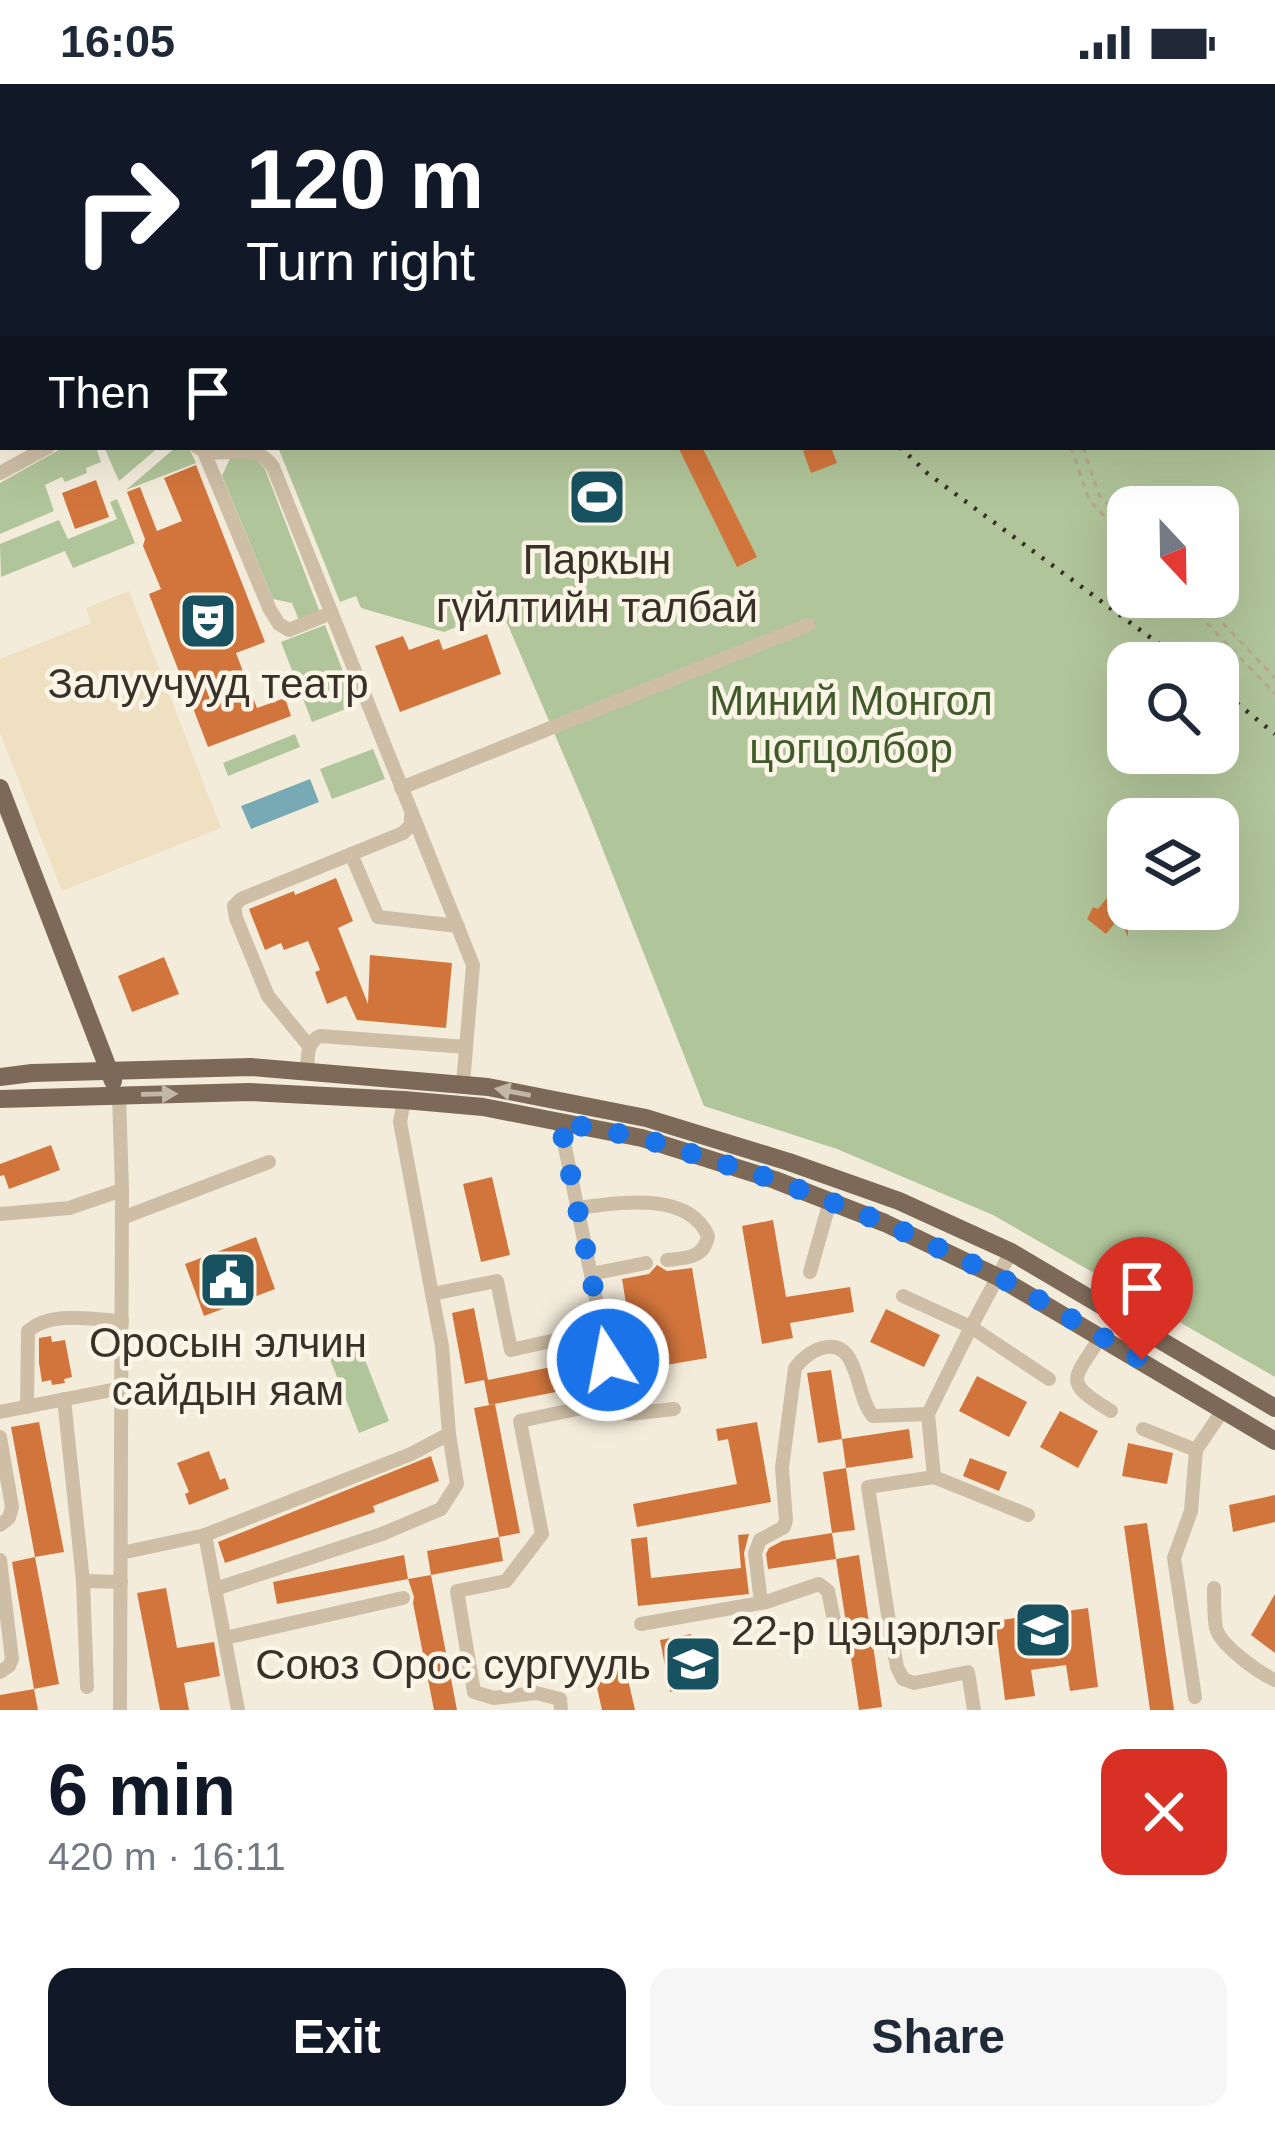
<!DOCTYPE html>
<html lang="en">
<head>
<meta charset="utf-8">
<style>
  body { margin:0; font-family:Helvetica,sans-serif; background:#f6f6f7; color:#1f2937; height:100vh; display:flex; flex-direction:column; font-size:45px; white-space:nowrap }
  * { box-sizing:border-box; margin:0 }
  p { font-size:39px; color:#747a83 }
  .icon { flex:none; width:66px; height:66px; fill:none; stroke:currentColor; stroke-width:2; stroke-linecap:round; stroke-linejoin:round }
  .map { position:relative; height:1626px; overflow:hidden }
  .panel { display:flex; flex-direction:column; background:#fff; flex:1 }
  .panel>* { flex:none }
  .hud { position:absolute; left:0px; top:0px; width:1275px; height:366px; box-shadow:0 12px 48px #0002; background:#111827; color:#fff; overflow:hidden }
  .needle { width:78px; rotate:158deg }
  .controls { position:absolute; left:1107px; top:402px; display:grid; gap:24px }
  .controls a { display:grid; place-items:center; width:132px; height:132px; border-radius:24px; background:#fff; box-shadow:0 12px 48px #0002; font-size:60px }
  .pin { position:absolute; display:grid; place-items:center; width:102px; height:102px; color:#fff; margin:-123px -51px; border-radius:50% 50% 50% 0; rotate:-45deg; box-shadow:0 0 12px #0007 }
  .pin .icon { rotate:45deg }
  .me { position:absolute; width:132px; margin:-66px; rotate:349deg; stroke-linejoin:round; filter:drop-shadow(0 0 9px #0008) }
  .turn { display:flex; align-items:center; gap:42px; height:252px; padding:0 48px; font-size:54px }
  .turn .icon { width:156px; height:156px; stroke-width:2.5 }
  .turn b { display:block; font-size:84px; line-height:102px }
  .then { display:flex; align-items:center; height:114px; padding:0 48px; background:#0003; gap:24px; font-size:45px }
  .round { display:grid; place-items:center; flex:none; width:126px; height:126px; border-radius:24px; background:#f6f6f7 }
  .overview { display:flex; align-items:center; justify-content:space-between; height:204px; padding:0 48px }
  h1 { font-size:72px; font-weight:800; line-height:90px; color:#111827 }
  .button { display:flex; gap:24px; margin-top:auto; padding:24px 48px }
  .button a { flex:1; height:138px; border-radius:24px; background:#111827; color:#fff; font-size:48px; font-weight:800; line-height:138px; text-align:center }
  .button a+a { background:#f6f6f7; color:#1f2937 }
  .status { display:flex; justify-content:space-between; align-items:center; height:84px; padding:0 60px; background:#fff; direction:ltr }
  .status svg { height:33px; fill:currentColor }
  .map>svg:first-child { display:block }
  .green { fill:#b1c59a; fill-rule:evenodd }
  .plaza { fill:#eee0c1 }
  .water { fill:#77aab5 }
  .building { fill:#d2753c }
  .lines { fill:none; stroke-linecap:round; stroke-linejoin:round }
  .path { stroke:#baa890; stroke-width:3; stroke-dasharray:6 6; stroke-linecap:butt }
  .minor { stroke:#cebea6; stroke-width:14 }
  .major { stroke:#7d6957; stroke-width:18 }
  .rail { stroke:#393028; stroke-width:4.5; stroke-dasharray:3 9; stroke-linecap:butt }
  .oneway { fill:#c2b6a7 }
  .route { stroke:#1a73e8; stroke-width:21; stroke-dasharray:0 37.8 }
  .labels { text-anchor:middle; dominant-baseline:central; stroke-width:9; stroke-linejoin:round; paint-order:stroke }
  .poi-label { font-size:42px; fill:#393028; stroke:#fbf5e8 }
  .park-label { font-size:42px; fill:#415a29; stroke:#fbf5e8 }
</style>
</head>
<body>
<div class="status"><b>16:05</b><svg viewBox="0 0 49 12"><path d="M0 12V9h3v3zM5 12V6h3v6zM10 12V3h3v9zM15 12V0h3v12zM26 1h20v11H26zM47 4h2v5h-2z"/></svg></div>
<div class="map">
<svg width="1275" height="1626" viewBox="0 0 1275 1626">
  <rect width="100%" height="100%" fill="#f4ecdb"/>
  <g class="green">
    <path d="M702,0H1275V1293L993,1131L837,1065L704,1022L588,728L501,525L444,548L361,524L356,512L340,518L278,363H1272V3H697ZM1128,423H1218V513H1128ZM1128,579H1218V669H1128ZM1128,735H1218V825H1128Z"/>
    <path d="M64,363H96L101,378L86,384L87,389L65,398L62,393L45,401L54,427L0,450V399Z"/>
    <path d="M104,363H159L119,397Z"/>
    <path d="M176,363L189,364L196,379L126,406Z"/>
    <path d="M231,372L254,373L265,385L321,531L300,539L292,519L273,515L222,392Z"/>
    <path d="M117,415L135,459L73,484L65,467L1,493L0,460L59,436L68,455L117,435L110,418Z"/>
    <path d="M325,541L356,621L312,638L281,558Z"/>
    <path d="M295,650L300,663L228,692L223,679Z"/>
    <path d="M373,665L385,695L332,715L320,685Z"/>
    <path d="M360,1263L389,1337L359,1349L330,1275Z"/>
  </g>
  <path class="plaza" d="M129,507L221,744L62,807L0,649V575L91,539L86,524Z"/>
  <path class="water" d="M310,695L319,718L251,745L241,722Z"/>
  <g class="building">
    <path d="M678,363H702L757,473L737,483Z"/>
    <path d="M815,363H831L837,379L811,389L803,367Z"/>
    <path d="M196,381L265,558L236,569L257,624L285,614L291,632L208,663L149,510L161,505L143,462L145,455L127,408L140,403L157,447L182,437L164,394Z"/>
    <path d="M96,396L109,433L75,445L62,409Z"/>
    <path d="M487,550L501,590L400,628L375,562L403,552L409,566L439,555L443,566Z"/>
    <path d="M336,794L353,837L338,844L368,920L370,871L452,879L446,944L357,936L346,912L327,920L315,888L320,886L308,857L284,866L281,859L265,866L249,825L294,807L295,811Z"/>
    <path d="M1120,797L1128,803V853L1119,834L1106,850L1087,835L1093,823L1098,825Z"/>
    <path d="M164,873L179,910L132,928L118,892Z"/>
    <path d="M51,1061L60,1086L9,1105L4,1091L0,1092V1080Z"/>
    <path d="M492,1093L510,1171L481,1178L463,1100Z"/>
    <path d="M773,1136L786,1213L850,1203L854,1228L790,1239L793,1254L762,1260L742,1142Z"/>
    <path d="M256,1153L275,1205L204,1232L185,1180Z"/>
    <path d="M657,1181L667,1187L692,1184L707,1274L637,1286L622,1195L649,1190Z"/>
    <path d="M474,1224L488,1296L556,1282L561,1307L489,1321L484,1296L465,1300L452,1229Z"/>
    <path d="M886,1225L940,1251L924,1283L870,1258Z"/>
    <path d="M51,1252L52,1258L65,1256L72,1293L64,1295L65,1299L52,1301L51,1296L42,1298L39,1279V1254Z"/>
    <path d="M831,1286L842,1355L818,1359L807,1289Z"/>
    <path d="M977,1292L1027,1318L1009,1353L959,1327Z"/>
    <path d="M495,1320L520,1449L499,1453L474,1324Z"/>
    <path d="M1060,1327L1098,1347L1078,1384L1040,1363Z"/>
    <path d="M39,1338L64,1468L35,1473L11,1343Z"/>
    <path d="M757,1338L771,1418L637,1443L633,1420L737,1400L728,1355L718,1357L716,1345Z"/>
    <path d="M909,1345L913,1374L846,1384L842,1355Z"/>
    <path d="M1128,1359L1173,1369L1167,1400L1122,1392Z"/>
    <path d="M209,1367L220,1396L225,1394L229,1405L189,1421L185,1410L189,1408L177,1379Z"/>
    <path d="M431,1372L439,1397L373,1422L375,1428L225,1479L218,1458Z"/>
    <path d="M970,1374L1007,1388L999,1407L963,1392Z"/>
    <path d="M846,1384L855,1446L832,1449L823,1388Z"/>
    <path d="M1275,1411V1438L1233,1448L1229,1421Z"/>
    <path d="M1147,1439L1174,1626H1150L1124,1442Z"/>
    <path d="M832,1449L836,1475L768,1485L766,1470L769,1464L782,1457Z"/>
    <path d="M749,1450L744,1469L749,1510L638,1522L631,1455L647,1453L651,1494L741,1484L738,1451Z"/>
    <path d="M499,1453L503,1477L431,1491L427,1467Z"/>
    <path d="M404,1471L408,1495L277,1520L273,1498Z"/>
    <path d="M859,1471L869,1539H846L836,1475Z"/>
    <path d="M35,1473L59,1600L34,1605L12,1478Z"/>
    <path d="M431,1491L457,1626H434L413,1519L414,1513L408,1495Z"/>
    <path d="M166,1504L177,1564L214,1558L220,1592L184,1599L189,1626H160L137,1509Z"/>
    <path d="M1275,1510V1569L1251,1551Z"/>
    <path d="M1088,1524L1098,1603L1070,1607L1066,1581L1031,1586L1035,1612L1005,1616L995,1537L1022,1533L1027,1570L1064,1565L1060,1528Z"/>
    <path d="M691,1550L700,1602L670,1608L660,1556Z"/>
    <path d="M849,1561H873L882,1623L859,1626Z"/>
    <path d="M624,1578L635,1626H602L593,1585Z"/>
    <path d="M34,1605L38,1626H0V1611Z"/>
  </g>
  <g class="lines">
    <g class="path">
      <path d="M1071,363L1089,416L1128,457"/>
      <path d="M1083,363L1099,411L1128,440"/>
      <path d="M1182,513L1275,610"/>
      <path d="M1198,513L1275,594"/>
    </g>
    <g class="minor">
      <path d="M236,0L237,3"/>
      <path d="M352,0L354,3"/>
      <path d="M453,0L454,3"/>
      <path d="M266,2L273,0"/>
      <path d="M532,3L537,0"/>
      <path d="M587,3L592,0"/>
      <path d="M660,3L664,0"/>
      <path d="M0,176L3,175"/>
      <path d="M0,233L3,226"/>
      <path d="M0,272H3"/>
      <path d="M197,363C222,378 255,354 273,383L473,881L463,1000"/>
      <path d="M204,368L270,526L279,540L289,546L331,529"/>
      <path d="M0,389L48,363"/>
      <path d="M401,704L808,541"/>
      <path d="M351,770L378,833L458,842"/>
      <path d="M309,962L268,912L236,834L234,822L241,815L403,749L411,741V732"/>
      <path d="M307,987C308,974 306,958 320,952L466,963"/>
      <path d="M119,1011L122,1106L120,1626"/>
      <path d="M404,1016L400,1038L432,1210L497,1197L511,1266L569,1253L582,1324L520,1337L542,1450L506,1497L457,1507L474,1608L494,1614L536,1609L560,1615L561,1626"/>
      <path d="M560,1038L617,1319L622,1327L629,1330L674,1325"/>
      <path d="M577,1124C616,1119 688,1106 708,1152C704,1175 685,1174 667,1176"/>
      <path d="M0,1130L69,1124L122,1106"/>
      <path d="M122,1134L269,1078"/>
      <path d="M1011,1168L971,1243L1049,1295"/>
      <path d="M810,1188L830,1117"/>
      <path d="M591,1190L646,1179"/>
      <path d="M903,1212L971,1243L928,1330"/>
      <path d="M1101,1252C1074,1296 1061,1297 1111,1327"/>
      <path d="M64,1315L83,1497L87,1603"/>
      <path d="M27,1323L28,1247C51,1226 92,1236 122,1237"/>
      <path d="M0,1328L122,1304"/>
      <path d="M1143,1345L1196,1366L1191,1427L1174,1474L1195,1613"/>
      <path d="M0,1353L12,1423L9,1434L0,1441"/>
      <path d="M1196,1366L1223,1326"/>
      <path d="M934,1393L1028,1431"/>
      <path d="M205,1451L411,1370L449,1350L442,1262L432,1210"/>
      <path d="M121,1469L205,1451L238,1626"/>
      <path d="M0,1476L12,1575L9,1582L0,1588"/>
      <path d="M83,1497L121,1498"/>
      <path d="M1214,1504C1214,1517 1214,1532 1216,1544C1220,1561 1259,1589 1275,1596"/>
      <path d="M215,1505L382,1450L441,1425L457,1400L449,1350"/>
      <path d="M761,1519L755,1469L760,1456L784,1443L786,1436L782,1384L795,1284C803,1274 814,1264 828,1263C859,1259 856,1314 873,1332L928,1330L934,1393L868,1403L891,1550L897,1583L903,1595L914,1599L968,1588L974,1626"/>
      <path d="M641,1540L766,1518L819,1500L828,1507L836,1546L842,1550H891"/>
      <path d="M225,1554L403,1514"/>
    </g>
    <g class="major">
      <path d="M0,704L113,997"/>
      <path d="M0,993L32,989L251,983L488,1003L646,1034L789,1078L899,1117L1011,1168L1275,1324"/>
      <path d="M0,1015L249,1008L404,1016L483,1023L642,1054L775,1096L885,1139L998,1193L1275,1357"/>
    </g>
    <g class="rail">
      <path d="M1272,50H1275"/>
      <path d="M900,363L927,389L1185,579"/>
      <path d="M1218,604L1275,650"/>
    </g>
  </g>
  <defs><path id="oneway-solid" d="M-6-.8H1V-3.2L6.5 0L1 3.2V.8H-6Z" transform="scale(3)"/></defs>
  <g class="oneway">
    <use href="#oneway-solid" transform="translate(513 1008) rotate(-169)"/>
    <use href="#oneway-solid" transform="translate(159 1010) rotate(-1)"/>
  </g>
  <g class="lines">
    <path class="route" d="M608,1276L560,1038L642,1054L775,1096L885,1139L998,1192L1142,1276"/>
  </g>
  <defs>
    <g id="stadium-square" transform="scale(3)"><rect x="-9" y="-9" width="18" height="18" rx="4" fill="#18515f" stroke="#fbf5e8"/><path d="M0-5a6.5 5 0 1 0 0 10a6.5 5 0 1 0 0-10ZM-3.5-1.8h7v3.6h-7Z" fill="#fff"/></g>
    <g id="theatre-square" transform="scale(3)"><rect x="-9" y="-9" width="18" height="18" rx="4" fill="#18515f" stroke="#fbf5e8"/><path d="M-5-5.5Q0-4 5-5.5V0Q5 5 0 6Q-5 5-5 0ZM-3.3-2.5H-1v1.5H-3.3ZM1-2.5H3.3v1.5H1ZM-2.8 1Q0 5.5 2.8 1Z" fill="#fff"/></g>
    <g id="civic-square" transform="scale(3)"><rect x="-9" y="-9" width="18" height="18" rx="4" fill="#18515f" stroke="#fbf5e8"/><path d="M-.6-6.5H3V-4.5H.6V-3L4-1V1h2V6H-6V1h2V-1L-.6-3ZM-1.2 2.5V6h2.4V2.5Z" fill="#fff"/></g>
    <g id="school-square" transform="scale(3)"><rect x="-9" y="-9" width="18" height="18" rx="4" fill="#18515f" stroke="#fbf5e8"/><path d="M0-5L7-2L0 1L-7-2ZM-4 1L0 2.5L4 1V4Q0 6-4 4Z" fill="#fff"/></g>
  </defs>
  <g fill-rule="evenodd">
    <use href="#stadium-square" x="597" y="413"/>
    <use href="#theatre-square" x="208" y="537"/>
    <use href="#civic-square" x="228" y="1196"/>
    <use href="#school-square" x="1043" y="1546"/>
    <use href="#school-square" x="693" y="1580"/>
  </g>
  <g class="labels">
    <g class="poi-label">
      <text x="597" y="475">Паркын<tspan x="597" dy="48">гүйлтийн талбай</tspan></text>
      <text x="208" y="599">Залуучууд театр</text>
      <text x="228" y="1258">Оросын элчин<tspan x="228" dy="48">сайдын яам</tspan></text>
      <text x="1001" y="1546" text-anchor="end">22-р цэцэрлэг</text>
      <text x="651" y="1580" text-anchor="end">Союз Орос сургууль</text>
    </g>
    <g class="park-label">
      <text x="851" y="616">Миний Монгол<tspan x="851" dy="48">цогцолбор</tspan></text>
    </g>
  </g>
</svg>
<div class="controls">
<a><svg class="needle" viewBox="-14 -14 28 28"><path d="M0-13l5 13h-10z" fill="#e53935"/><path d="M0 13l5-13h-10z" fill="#747a83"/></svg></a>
<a><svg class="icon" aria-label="search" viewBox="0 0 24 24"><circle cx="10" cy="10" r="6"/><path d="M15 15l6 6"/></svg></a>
<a><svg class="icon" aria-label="layers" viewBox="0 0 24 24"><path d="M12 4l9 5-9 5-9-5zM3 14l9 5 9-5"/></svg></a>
</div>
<div class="pin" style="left:1142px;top:1276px;background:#d93025"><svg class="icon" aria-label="arrive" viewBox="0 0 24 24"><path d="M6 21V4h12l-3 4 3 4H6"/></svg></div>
<svg class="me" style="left:608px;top:1276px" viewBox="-20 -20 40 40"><circle r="17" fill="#1a73e8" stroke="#fff" stroke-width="3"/><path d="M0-11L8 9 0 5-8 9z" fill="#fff"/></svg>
<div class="hud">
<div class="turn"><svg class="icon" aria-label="right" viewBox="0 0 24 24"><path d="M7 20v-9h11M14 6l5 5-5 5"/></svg><div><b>120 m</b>Turn right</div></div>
<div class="then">Then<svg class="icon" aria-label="arrive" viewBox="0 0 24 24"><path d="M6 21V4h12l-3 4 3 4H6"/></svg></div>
</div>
</div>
<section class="panel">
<div class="overview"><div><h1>6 min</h1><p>420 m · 16:11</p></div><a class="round" style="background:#d93025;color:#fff"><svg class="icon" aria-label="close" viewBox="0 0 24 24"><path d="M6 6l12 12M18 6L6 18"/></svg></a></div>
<div class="button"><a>Exit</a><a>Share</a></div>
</section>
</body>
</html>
